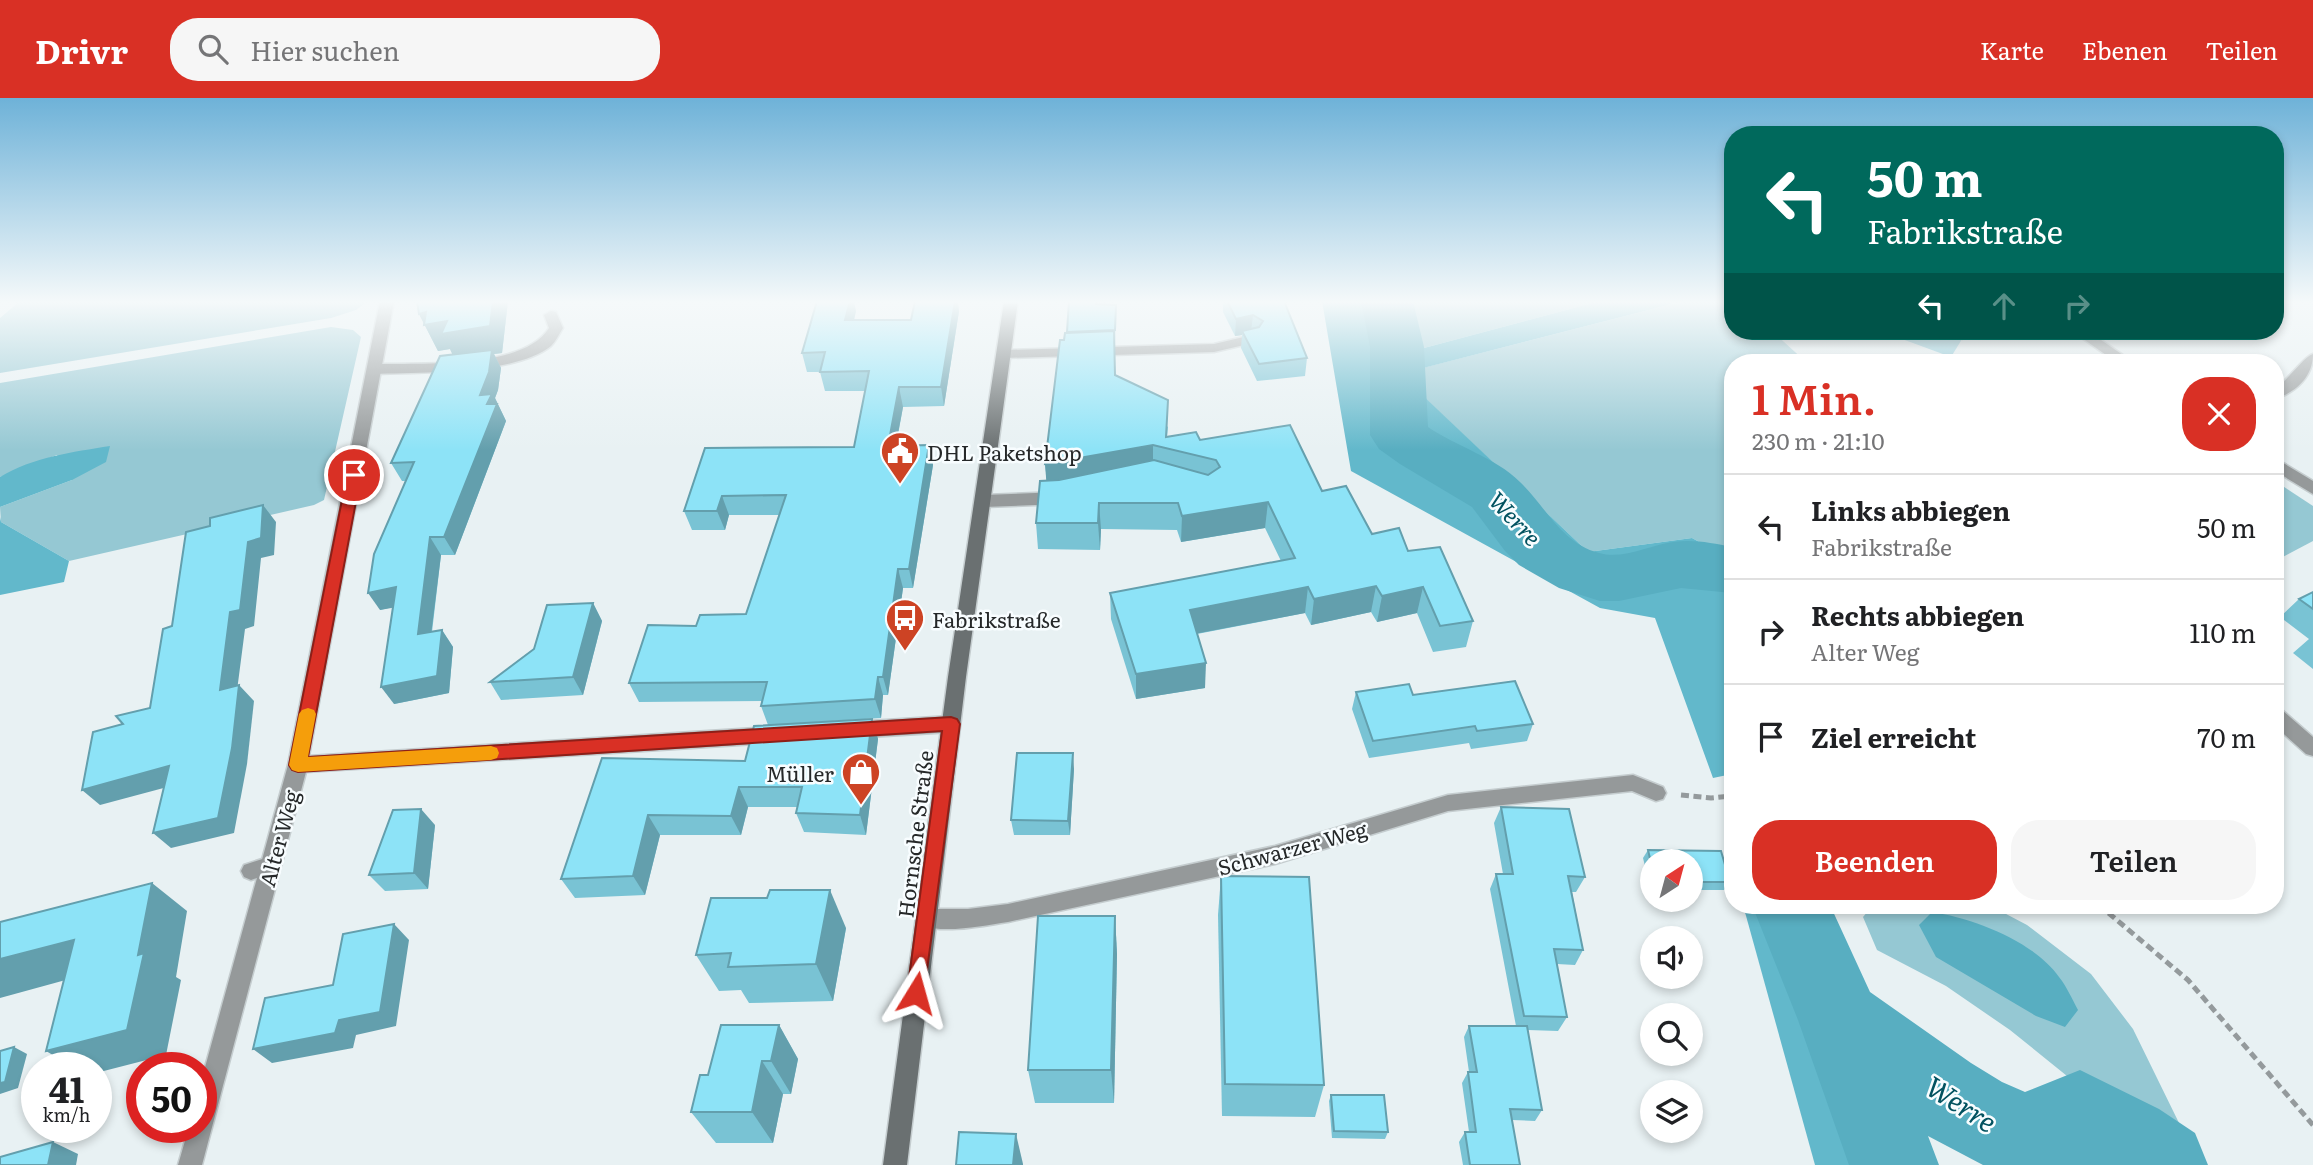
<!DOCTYPE html>
<html lang="de">
<head>
<meta charset="utf-8">
<style>
  body { margin:0; font-family:Literata,serif; background:#f6f6f6; color:#202124; height:100vh; display:flex; flex-direction:column; font-size:26px; white-space:nowrap }
  * { box-sizing:border-box; margin:0 }
  p { font-size:23px; color:#757577 }
  .icon { flex:none; width:38px; height:38px; fill:none; stroke:currentColor; stroke-width:2; stroke-linecap:round; stroke-linejoin:round }
  .map { position:relative; flex:1; overflow:hidden }
  .drawer { position:absolute; left:1724px; top:256px; width:560px; height:560px; display:flex; flex-direction:column; background:#fff; border-radius:28px; box-shadow:0 4px 10px #0003 }
  .drawer>* { flex:none }
  .hud { position:absolute; left:1724px; top:28px; width:560px; height:214px; border-radius:28px; box-shadow:0 4px 10px #0003; background:#00695c; color:#fff; overflow:hidden }
  .needle { width:46px; rotate:36deg }
  .buttons { position:absolute; left:1640px; top:751px; display:grid; gap:14px }
  .buttons a { display:grid; place-items:center; width:63px; height:63px; border-radius:50%; background:#fff; box-shadow:0 4px 10px #0003; font-size:35px }
  .speed { position:absolute; left:21px; top:954px; display:flex; gap:14px; font-size:35px; font-weight:700; text-align:center }
  .speed>* { display:grid; place-content:center; width:91px; height:91px; border-radius:50%; background:#fff; box-shadow:0 4px 10px #0003; line-height:1 }
  .speed small { font-size:18px; font-weight:400 }
  .speed .limit { border:10px solid #d22; background:#fff; color:#111 }
  .pin { position:absolute; display:grid; place-items:center; width:60px; height:60px; color:#fff; margin:-30px; border:4px solid #fff; border-radius:50%; box-shadow:0 2px 7px #0007 }
  .me { position:absolute; width:77px; margin:-38px; rotate:8deg; stroke-linejoin:round; filter:drop-shadow(0 0 5px #0008) }
  .turn { display:flex; align-items:center; gap:24px; height:147px; padding:0 28px; font-size:32px }
  .turn .icon { width:91px; height:91px; stroke-width:2.5 }
  .turn b { display:block; font-size:49px; line-height:60px }
  .lanes { display:flex; align-items:center; height:66px; padding:0 28px; background:#0003; justify-content:center; gap:35px; direction:ltr }
  .lanes .off { opacity:.35 }
  .round { display:grid; place-items:center; flex:none; width:74px; height:74px; border-radius:28px; background:#f6f6f6 }
  .summary { display:flex; align-items:center; justify-content:space-between; height:119px; padding:0 28px }
  h1 { font-size:42px; font-weight:600; line-height:52px; color:#d93025 }
  .action { display:flex; gap:14px; margin-top:auto; padding:14px 28px }
  .action a { flex:1; height:80px; border-radius:28px; background:#d93025; color:#fff; font-size:28px; font-weight:600; line-height:80px; text-align:center }
  .action a+a { background:#f6f6f6; color:#202124 }
  ul { padding:0; list-style:none }
  li { display:flex; align-items:center; gap:21px; height:105px; padding:0 28px; border-top:2px solid #e0e0e0 }
  li div { flex:1 }
  li b { display:block; font-size:26px }
  li em { font-style:normal }
  header { display:flex; align-items:center; gap:42px; box-sizing:border-box; height:98px; padding:0 35px; background:#d93025; color:#fff }
  header strong { font-size:33px }
  nav { display:flex; gap:38px; margin-inline-start:auto; font-size:24px }
  .search { width:490px; height:63px; background:#f6f6f6; display:flex; align-items:center; gap:18px; box-sizing:border-box; padding:0 24px; border-radius:28px; color:#757577; font-size:26px }
  .map>svg:first-child { display:block }
  .green { fill:#95c8d3 }
  .forest { fill:#62b8cb }
  .water { fill:#58aec1 }
  .lines { fill:none; stroke-linecap:round; stroke-linejoin:round }
  .river { fill:#58aec1; fill-rule:evenodd }
  .service-casing { stroke:#c5cdcf; stroke-width:3 }
  .minor-casing { stroke:#c5cdcf; stroke-width:3 }
  .secondary-casing { stroke:#c5cdcf; stroke-width:3 }
  .path { stroke:#949a9c; stroke-width:5; stroke-dasharray:8 4.5; stroke-linecap:butt }
  .service { fill:#95999a; fill-rule:evenodd }
  .minor { fill:#95999a; fill-rule:evenodd }
  .secondary { fill:#6a7071; fill-rule:evenodd }
  .wall { fill:#79c3d4 }
  .shaded-wall { fill:#639fad }
  .building { fill:#8de3f7; stroke:#639fad; stroke-width:2 }
  .route { fill:#d93025; stroke:#8d1f18; stroke-width:2 }
  .slow { fill:#f59e0b }
  .labels { text-anchor:middle; dominant-baseline:central; stroke-width:5; stroke-linejoin:round; paint-order:stroke }
  .poi-label { font-size:21px; fill:#252829; stroke:#f8fdff; text-anchor:start }
  .street-label { font-size:21px; fill:#252829; stroke:#f8fdff }
  .water-label { font-size:23px; font-style:italic; fill:#025260; stroke:#f8fdff }
  .near-water-label { font-size:28px; font-style:italic; fill:#025260; stroke:#f8fdff }
</style>
</head>
<body>
<header>
<strong>Drivr</strong>
<div class="search"><svg class="icon" aria-label="search" viewBox="0 0 24 24"><circle cx="10" cy="10" r="6"/><path d="M15 15l6 6"/></svg>Hier suchen</div>
<nav><a>Karte</a><a>Ebenen</a><a>Teilen</a></nav>
</header>
<div class="map">
<svg width="2313" height="1067" viewBox="0 0 2313 1067">
  <rect width="100%" height="100%" fill="#e8f1f3"/>
  <g class="green">
    <path d="M20,203H368L356,212L331,220L0,275V220Z"/>
    <path d="M1384,203H1600L1394,258Z"/>
    <path d="M1711,203H1732V233H1772L1806,264H1732V462L1692,440L1588,454L1399,276L1672,206Z"/>
    <path d="M331,229L353,232L361,239L324,402L314,407L69,463L1,424L0,409L72,382L57,357L0,379V285Z"/>
    <path d="M2275,383L2313,408V443L2275,463Z"/>
    <path d="M1873,807H1989L2027,827L2091,876L2133,931L2180,1027L2184,1067H2163L2128,1042L2099,1030L2080,1016L2067,978L2010,932L1946,888L1877,852L1863,819Z"/>
  </g>
  <g class="forest">
    <path d="M1322,203H1385L1394,258L1600,203H1669L1672,206L1400,276L1588,454L1692,440L1732,462V676L1713,680L1655,520L1600,510L1351,373Z"/>
    <path d="M110,348L106,364L72,382L0,409V379C33,359 73,354 110,348Z"/>
    <path d="M0,419L1,424L69,463L64,484L0,497Z"/>
    <path d="M1743,807H1827L1933,1067H1815Z"/>
  </g>
  <path class="water" d="M1932,814C1973,820 2035,844 2059,879C2067,889 2072,901 2078,912L2065,929L2036,918L1936,859L1919,827Z"/>
  <g class="lines">
    <g class="river">
      <path d="M1361,203H1413L1424,249L1428,329C1457,349 1495,359 1520,384C1546,409 1561,445 1599,455C1623,462 1650,447 1673,444C1693,441 1713,445 1732,449V495L1681,490L1619,503H1600L1559,490L1519,467L1505,453L1472,409L1400,366L1379,351L1370,337V249Z"/>
      <path d="M1752,807H1830L1870,894L1971,965L2002,984L2025,994L2080,972L2159,1011L2195,1035L2208,1067H1983L1928,1038L1939,1067H1849L1798,922Z"/>
    </g>
    <g class="service-casing">
      <g id="service">
        <path d="M551,213L556,214L563,230C559,236 556,243 551,248C515,277 419,274 374,276L367,271L374,266C419,265 523,272 549,230L544,217Z"/>
        <path d="M1252,237L1259,241L1257,244L1214,254L1004,260L997,256L1004,252L1214,246Z"/>
        <path d="M2313,256C2313,278 2297,294 2275,301V290C2289,282 2303,259 2313,256Z"/>
        <path d="M1061,394L1069,400L1061,406L984,409L976,403L984,397Z"/>
        <path d="M271,758L278,761L281,767L278,773L251,782L244,779L241,773L244,767Z"/>
      </g>
    </g>
    <g class="minor-casing">
      <g id="minor">
        <path d="M380,203H394L309,658L773,629L780,632L782,637L780,642L773,645L306,674L202,1067H178L189,1029H201V984L288,667Z"/>
        <path d="M2072,233H2088L2133,264H2116Z"/>
        <path d="M2275,360L2313,383V396L2275,373Z"/>
        <path d="M2275,610L2282,612L2313,639V658L2306,656L2275,628Z"/>
        <path d="M951,618L958,621L960,626L958,631L951,634L853,640L846,637L844,632L846,627L853,624Z"/>
        <path d="M1633,677L1663,689L1666,695L1663,701L1656,703L1632,693L1448,713L1275,766L1008,824C981,828 945,836 920,827L917,820L920,813L927,811H968L1008,806L1275,748L1448,697Z"/>
      </g>
    </g>
    <g class="secondary-casing">
      <path id="secondary" d="M1004,203H1018L966,579L907,1067H883L948,579Z"/>
    </g>
    <g class="path">
      <path d="M1681,697L1711,700L1732,698"/>
      <path d="M2099,807L2188,882L2313,1027"/>
    </g>
    <use href="#service" class="service"/>
    <use href="#minor" class="minor"/>
    <use href="#secondary" class="secondary"/>
  </g>
  <g class="wall">
    <path d="M417,203H508L502,255L494,256L501,270L498,292L495,300L506,323L455,457H441L432,534L442,532L453,549L449,595L394,606L393,509L380,512L406,383H402L391,365L453,257L450,251L438,253L419,216Z"/>
    <path d="M1069,203H1097V206L1116,207L1115,246V278L1168,329L1167,339L1200,342L1322,393L1372,436L1408,453L1473,523L1466,549L1433,554L1417,515L1377,524L1371,514L1311,527L1305,515L1197,536L1205,590L1136,601L1111,521L1110,495L1281,463L1265,430L1181,444L1177,432L1101,431L1100,452L1038,451L1036,425L1047,383L1045,366L1064,242L1067,235Z"/>
    <path d="M1223,203H1284L1307,260L1305,278L1257,283L1241,250L1242,237L1235,238L1223,214Z"/>
    <path d="M856,213L854,222H911L959,213L944,308L903,309L896,348L929,347L933,367L913,490H903L888,597H883L881,620L768,627L761,608L762,603L639,604L629,585L696,528L746,516L780,417H729L725,432H692L684,413L705,350L854,349L865,293H825L820,274H807L802,255Z"/>
    <path d="M1883,233H1967L1951,259L1883,234Z"/>
    <path d="M2313,494V571L2293,555L2309,541L2280,519L2299,501Z"/>
    <path d="M593,505L602,523L583,597L501,602L490,584Z"/>
    <path d="M1356,594L1413,597L1533,626L1527,643L1471,651L1469,645L1369,660L1352,611Z"/>
    <path d="M872,621L878,641L866,737L804,734L796,715L797,709H748L741,737H660L645,797L575,800L561,781L602,660L745,663Z"/>
    <path d="M1074,671L1070,737H1014L1011,722Z"/>
    <path d="M1501,709L1585,779L1576,794H1572L1583,852L1575,867L1557,866L1567,919L1558,933L1528,932L1542,1012L1535,1023L1512,1022L1520,1067H1463L1459,1044L1465,1034H1469L1462,985L1468,974H1469L1464,939L1469,928H1516L1490,791L1496,776H1503L1494,725Z"/>
    <path d="M435,727L428,791L385,793L369,777Z"/>
    <path d="M1648,752L1721,753L1730,784L1724,792H1690V763H1652V792H1651L1643,760Z"/>
    <path d="M1221,778L1324,987L1315,1019L1222,1018L1218,817Z"/>
    <path d="M1115,818L1117,856L1114,1005H1035L1028,972Z"/>
    <path d="M846,830L833,903L749,905L741,892L719,893L696,857Z"/>
    <path d="M779,927L798,961L791,996H783L773,1045H716L691,1014L708,977Z"/>
    <path d="M1331,997L1388,1034L1385,1041L1332,1040L1329,1003Z"/>
  </g>
  <g class="shaded-wall">
    <path d="M493,203H508L502,255L494,256L501,270L498,292L495,300L506,323L455,457L444,439L455,262L450,251L438,253L419,216Z"/>
    <path d="M850,203H854L856,213L849,242L845,222Z"/>
    <path d="M955,203H958L959,213L944,308L941,289Z"/>
    <path d="M2275,203H2286L2275,208Z"/>
    <path d="M1253,217L1251,234L1242,233V237L1235,238L1236,221Z"/>
    <path d="M899,289L903,309L892,367L888,348Z"/>
    <path d="M929,347L933,367L913,490L909,471Z"/>
    <path d="M1153,347V373L1047,392L1045,366Z"/>
    <path d="M722,398L729,417L725,432L717,413Z"/>
    <path d="M1268,404L1265,430L1181,444L1182,418Z"/>
    <path d="M1099,405L1101,431L1100,452L1098,425Z"/>
    <path d="M263,407L276,424L274,457L261,460L254,528L245,531L235,608L220,592L230,514L248,444Z"/>
    <path d="M430,439L441,457L429,553L418,536Z"/>
    <path d="M898,471L903,490L888,597L883,579Z"/>
    <path d="M1376,488L1371,514L1311,527L1314,501Z"/>
    <path d="M396,489L408,507L380,512L368,495Z"/>
    <path d="M1308,489L1305,515L1189,537L1190,512Z"/>
    <path d="M1423,489L1417,515L1377,524L1382,498Z"/>
    <path d="M593,505L602,523L583,597L573,579Z"/>
    <path d="M442,532L453,549L449,595L394,606L381,589Z"/>
    <path d="M1206,565L1205,590L1136,601V576Z"/>
    <path d="M878,579L883,597L881,620L875,601Z"/>
    <path d="M239,587L254,603L247,666L234,735L171,750L153,735Z"/>
    <path d="M872,621L878,641L866,737L860,717Z"/>
    <path d="M1073,655L1074,671L1070,737L1068,723Z"/>
    <path d="M169,668L186,684L100,707L82,692Z"/>
    <path d="M739,689L748,709L741,737L731,718Z"/>
    <path d="M421,711L435,727L428,791L414,775Z"/>
    <path d="M648,717L660,737L645,797L633,778Z"/>
    <path d="M152,785L187,813L176,879L181,882L166,957L96,975V970H75L46,953L138,857Z"/>
    <path d="M830,792L846,830L833,903L816,866Z"/>
    <path d="M1115,818L1117,856L1114,1005L1111,972Z"/>
    <path d="M394,826L409,842L396,928L356,937L353,950L272,965L253,951L339,922Z"/>
    <path d="M74,842L113,869L0,900V861Z"/>
    <path d="M779,927L798,961L791,996L771,963Z"/>
    <path d="M14,949L27,956L18,990L0,996V985Z"/>
    <path d="M762,963L783,996L773,1045L752,1014Z"/>
    <path d="M1016,1036L1023,1066V1067H1013Z"/>
    <path d="M53,1044L78,1056L76,1067H48Z"/>
  </g>
  <g class="building">
    <path d="M417,203H493L490,228L441,236L447,223L424,227L426,214L419,216Z"/>
    <path d="M817,203H850L845,222H911L915,203H955L941,289H899L888,348L929,347L909,471H898L883,579H878L875,601L761,608L767,584L629,585L648,527L696,528L700,517L746,516L786,397L722,398L717,413H684L705,350L854,349L869,273L820,274L825,254L802,255Z"/>
    <path d="M1069,203H1096V206L1116,207L1115,232L1067,234Z"/>
    <path d="M1227,203H1284L1307,260L1259,266L1242,233L1259,229L1263,223L1253,217L1236,221Z"/>
    <path d="M1114,233L1115,277L1168,302L1166,339L1196,334L1200,342L1290,327L1322,393L1346,388L1372,436L1399,430L1408,453L1440,449L1473,523L1440,528L1423,489L1382,498L1376,488L1314,501L1308,489L1190,512L1206,565L1136,576L1110,495L1295,460L1268,404L1182,418L1178,405H1099L1098,425H1036L1040,383L1059,382L1154,362L1208,377L1220,369L1216,362L1153,347L1045,366L1060,242H1064L1065,235Z"/>
    <path d="M1941,233H1967L1962,241Z"/>
    <path d="M492,252L489,274L480,297L492,296L487,306H497L444,439H430L418,536L442,532L437,578L381,589L396,489L368,495L374,456L414,364L391,365L440,258Z"/>
    <path d="M263,407L261,440L248,444L240,512L230,514L220,592L239,587L232,650L218,720L153,735L169,668L82,692L93,634L123,626L116,618L150,610L163,531L172,528L186,434L210,428V420Z"/>
    <path d="M2313,494V511L2299,501Z"/>
    <path d="M593,505L573,579L490,584L534,551L547,507Z"/>
    <path d="M1515,583L1533,626L1477,633L1475,628L1373,643L1356,594L1409,586L1413,597Z"/>
    <path d="M872,621L860,717L796,715L802,689H739L731,718L648,717L633,778L561,781L602,660L745,663L754,628Z"/>
    <path d="M1017,655H1073L1068,723L1011,722Z"/>
    <path d="M1501,709L1569,711L1585,779L1568,778L1583,852L1554,851L1567,919L1524,918L1496,776H1513Z"/>
    <path d="M421,711L414,775L369,777L393,712Z"/>
    <path d="M1648,752L1721,753L1730,784H1690V763H1652V769Z"/>
    <path d="M1221,778L1309,779L1324,987L1225,986Z"/>
    <path d="M152,785L138,857L144,855L127,932L46,953L74,842L0,861V824Z"/>
    <path d="M770,792H830L816,866L728,869L731,855L696,857L711,800H767Z"/>
    <path d="M1038,818H1115L1111,972H1028Z"/>
    <path d="M394,826L380,914L339,922L335,935L253,951L265,900L333,887L343,836Z"/>
    <path d="M721,927H779L771,963H762L752,1014H691L700,977H708Z"/>
    <path d="M1469,928H1527L1542,1012L1510,1011L1520,1067H1470L1465,1034H1476L1468,974H1477Z"/>
    <path d="M14,949L5,984L0,985V953Z"/>
    <path d="M1331,997H1384L1388,1034L1334,1033Z"/>
    <path d="M959,1034L1016,1036L1013,1067H956Z"/>
    <path d="M53,1044L48,1067H0V1059Z"/>
  </g>
  <linearGradient id="sky" x2="0" y2="1"><stop stop-color="#6eb2d8"/><stop offset="0.58" stop-color="#f5f9fa"/><stop offset="1" stop-color="#f5f9fa" stop-opacity="0"/></linearGradient>
  <rect width="2313" height="352" fill="url(#sky)"/>
  <path class="route" d="M354,372L361,377L308,659L951,619L957,621L960,626L923,902L916,905L909,902L907,895L942,633L298,674L292,672L289,667L347,377Z"/>
  <path class="slow" d="M308,610L314,612L316,616L308,659L491,648L497,650L499,655L497,660L491,662L298,674L292,672L289,667L299,616L302,612Z"/>
  <defs>
    <g id="civic-pin" transform="scale(2.0125)"><path d="M0 17L-7.5 6A9.5 9.5 0 1 1 7.5 6Z" fill="#cd4324" stroke="#f8fdff"/><path d="M-.6-6.5H3V-4.5H.6V-3L4-1V1h2V6H-6V1h2V-1L-.6-3ZM-1.2 2.5V6h2.4V2.5Z" fill="#fff"/></g>
    <g id="bus-pin" transform="scale(2.0125)"><path d="M0 17L-7.5 6A9.5 9.5 0 1 1 7.5 6Z" fill="#cd4324" stroke="#f8fdff"/><path d="M-5-6H5V4H4V6H2V4H-2V6H-4V4H-5ZM-3.5-4V0h7V-4ZM-3.5 1.2v1.5H-2V1.2ZM2 1.2v1.5H3.5V1.2Z" fill="#fff"/></g>
    <g id="shop-pin" transform="scale(2.0125)"><path d="M0 17L-7.5 6A9.5 9.5 0 1 1 7.5 6Z" fill="#cd4324" stroke="#f8fdff"/><path d="M-5-2.5h2.3a2.7 3.5 0 0 1 5.4 0H5L5.5 6h-11ZM-1.5-2.5h3a1.5 2.3 0 0 0-3 0Z" fill="#fff"/></g>
  </defs>
  <g fill-rule="evenodd">
    <use href="#civic-pin" x="900" y="353"/>
    <use href="#bus-pin" x="905" y="520"/>
    <use href="#shop-pin" x="861" y="674"/>
  </g>
  <g class="labels">
    <g class="poi-label">
      <text x="927" y="353">DHL Paketshop</text>
      <text x="932" y="520">Fabrikstraße</text>
      <text x="834" y="674" text-anchor="end">Müller</text>
    </g>
    <g class="street-label">
      <text transform="translate(914 736) rotate(-83)">Hornsche Straße</text>
      <text transform="translate(278 740) rotate(-75)">Alter Weg</text>
      <text transform="translate(1292 749) rotate(-15)">Schwarzer Weg</text>
    </g>
    <g class="water-label">
      <text transform="translate(1516 420) rotate(47)">Werre</text>
    </g>
    <g class="near-water-label">
      <text transform="translate(1962 1005) rotate(33)">Werre</text>
    </g>
  </g>
</svg>
<div class="buttons">
<a><svg class="needle" viewBox="-14 -14 28 28"><path d="M0-13l5 13h-10z" fill="#e53935"/><path d="M0 13l5-13h-10z" fill="#757577"/></svg></a>
<a><svg class="icon" aria-label="sound" viewBox="0 0 24 24"><path d="M4 9h4l5-4v14l-5-4H4zM17 9q2 3 0 6"/></svg></a>
<a><svg class="icon" aria-label="search" viewBox="0 0 24 24"><circle cx="10" cy="10" r="6"/><path d="M15 15l6 6"/></svg></a>
<a><svg class="icon" aria-label="layers" viewBox="0 0 24 24"><path d="M12 4l9 5-9 5-9-5zM3 14l9 5 9-5"/></svg></a>
</div>
<div class="speed"><div>41<small>km/h</small></div><div class="limit">50</div></div>
<div class="pin" style="left:354px;top:377px;background:#d93025"><svg class="icon" aria-label="arrive" viewBox="0 0 24 24"><path d="M6 21V4h12l-3 4 3 4H6"/></svg></div>
<svg class="me" style="left:916px;top:895px" viewBox="-20 -20 40 40"><path d="M0-17L14 15 0 8-14 15z" fill="#d93025" stroke="#fff" stroke-width="4"/></svg>
<div class="hud">
<div class="turn"><svg class="icon" aria-label="left" viewBox="0 0 24 24"><path d="M17 20v-9H6M10 6l-5 5 5 5"/></svg><div><b>50 m</b>Fabrikstraße</div></div>
<div class="lanes"><svg class="icon" aria-label="left" viewBox="0 0 24 24"><path d="M17 20v-9H6M10 6l-5 5 5 5"/></svg><svg class="icon off" aria-label="ahead" viewBox="0 0 24 24"><path d="M12 20V5M6 11l6-6 6 6"/></svg><svg class="icon off" aria-label="right" viewBox="0 0 24 24"><path d="M7 20v-9h11M14 6l5 5-5 5"/></svg></div>
</div>
<section class="drawer">
<div class="summary"><div><h1>1 Min.</h1><p>230 m · 21:10</p></div><a class="round" style="background:#d93025;color:#fff"><svg class="icon" aria-label="close" viewBox="0 0 24 24"><path d="M6 6l12 12M18 6L6 18"/></svg></a></div>
<ul>
<li><svg class="icon" aria-label="left" viewBox="0 0 24 24"><path d="M17 20v-9H6M10 6l-5 5 5 5"/></svg><div><b>Links abbiegen</b><p>Fabrikstraße</p></div><em>50 m</em></li>
<li><svg class="icon" aria-label="right" viewBox="0 0 24 24"><path d="M7 20v-9h11M14 6l5 5-5 5"/></svg><div><b>Rechts abbiegen</b><p>Alter Weg</p></div><em>110 m</em></li>
<li><svg class="icon" aria-label="arrive" viewBox="0 0 24 24"><path d="M6 21V4h12l-3 4 3 4H6"/></svg><div><b>Ziel erreicht</b></div><em>70 m</em></li>
</ul>
<div class="action"><a>Beenden</a><a>Teilen</a></div>
</section>
</div>
</body>
</html>
